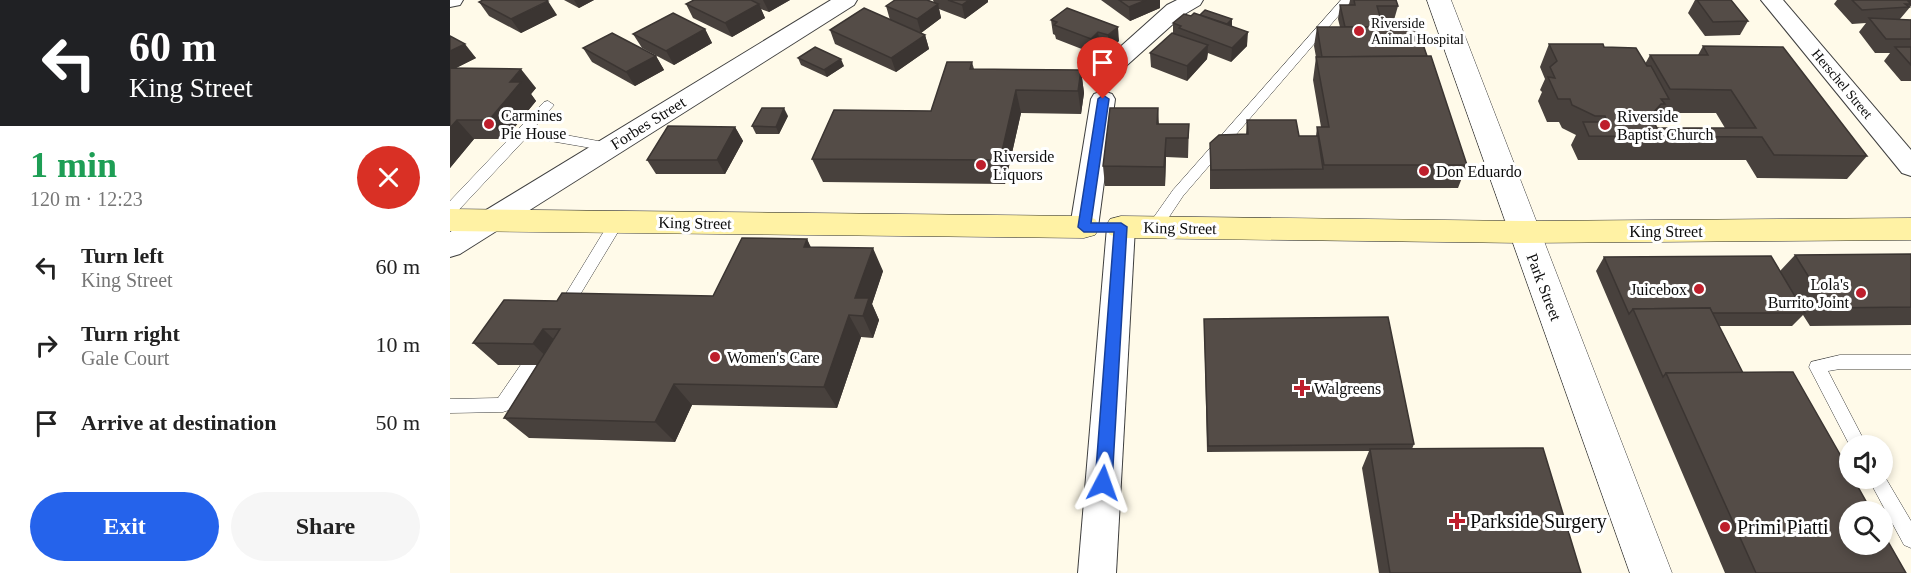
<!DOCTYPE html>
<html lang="en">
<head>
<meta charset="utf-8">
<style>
  body { margin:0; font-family:"Times New Roman",serif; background:#f6f6f6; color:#222; height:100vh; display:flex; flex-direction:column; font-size:22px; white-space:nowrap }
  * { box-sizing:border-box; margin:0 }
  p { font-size:20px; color:#767676 }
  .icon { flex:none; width:33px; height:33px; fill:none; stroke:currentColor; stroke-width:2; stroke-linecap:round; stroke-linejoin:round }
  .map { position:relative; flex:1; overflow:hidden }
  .drawer { display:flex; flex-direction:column; background:#fff; width:450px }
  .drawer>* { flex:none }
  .hud { background:#202124; color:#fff; overflow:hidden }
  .controls { position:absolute; left:1389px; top:435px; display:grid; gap:12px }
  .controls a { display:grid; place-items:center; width:54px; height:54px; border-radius:50%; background:#fff; box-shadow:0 3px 9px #0003; font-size:30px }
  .pin { position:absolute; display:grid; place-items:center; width:51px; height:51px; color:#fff; margin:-62px -26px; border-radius:50% 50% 50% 0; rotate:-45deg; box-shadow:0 0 6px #0007 }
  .pin .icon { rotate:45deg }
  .me { position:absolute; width:66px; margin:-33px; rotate:4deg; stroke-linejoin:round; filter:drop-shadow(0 0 4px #0008) }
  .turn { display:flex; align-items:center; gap:21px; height:126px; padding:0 30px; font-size:27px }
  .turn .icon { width:78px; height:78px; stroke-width:2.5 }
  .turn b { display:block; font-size:42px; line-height:51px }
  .round { display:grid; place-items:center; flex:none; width:63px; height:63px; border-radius:32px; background:#f6f6f6 }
  .summary { display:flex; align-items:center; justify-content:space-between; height:102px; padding:0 30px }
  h1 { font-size:36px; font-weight:700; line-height:45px; color:#1e9e55 }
  .cta { display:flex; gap:12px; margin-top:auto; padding:12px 30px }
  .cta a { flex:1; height:69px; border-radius:36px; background:#2563eb; color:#fff; font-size:24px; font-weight:700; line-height:69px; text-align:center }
  .cta a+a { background:#f6f6f6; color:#222 }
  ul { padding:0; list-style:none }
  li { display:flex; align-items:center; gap:18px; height:78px; padding:0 30px }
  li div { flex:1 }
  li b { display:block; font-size:22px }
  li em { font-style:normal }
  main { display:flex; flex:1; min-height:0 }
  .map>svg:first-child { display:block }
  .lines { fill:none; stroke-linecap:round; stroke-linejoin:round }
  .service-casing { stroke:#3e3e3e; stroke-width:1 }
  .minor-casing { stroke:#3e3e3e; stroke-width:2 }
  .tertiary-casing { stroke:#3e3e3e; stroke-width:1 }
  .secondary-casing { stroke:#2d2d2d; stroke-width:1 }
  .service { fill:#fff; fill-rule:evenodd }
  .minor { fill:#fff; fill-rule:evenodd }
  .tertiary { fill:#fff; fill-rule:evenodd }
  .secondary { fill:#fff2a4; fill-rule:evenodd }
  .wall { fill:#48413d; fill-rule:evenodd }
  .shaded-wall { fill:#3b3532 }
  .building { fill:#544c47; stroke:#3b3532; stroke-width:1.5 }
  .route { fill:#2563eb; stroke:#184099; stroke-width:1.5 }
  .poi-dot { fill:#be1f2c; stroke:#fff; stroke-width:2 }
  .labels { text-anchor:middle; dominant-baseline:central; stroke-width:6; stroke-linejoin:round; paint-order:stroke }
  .far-poi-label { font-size:14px; fill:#0b0b0b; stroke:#fff; text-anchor:start }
  .far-street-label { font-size:14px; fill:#0b0b0b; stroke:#fff }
  .poi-label { font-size:16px; fill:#0b0b0b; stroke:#fff; text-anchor:start }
  .street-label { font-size:16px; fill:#0b0b0b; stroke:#fff }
  .near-poi-label { font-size:20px; fill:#0b0b0b; stroke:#fff; text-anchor:start }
</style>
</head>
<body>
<main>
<section class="drawer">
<div class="hud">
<div class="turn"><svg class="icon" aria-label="left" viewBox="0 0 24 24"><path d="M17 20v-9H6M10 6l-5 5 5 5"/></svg><div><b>60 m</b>King Street</div></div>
</div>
<div class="summary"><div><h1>1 min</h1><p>120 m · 12:23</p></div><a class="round" style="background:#d93025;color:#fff"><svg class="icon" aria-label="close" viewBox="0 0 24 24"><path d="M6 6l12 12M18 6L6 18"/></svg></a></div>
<ul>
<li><svg class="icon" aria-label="left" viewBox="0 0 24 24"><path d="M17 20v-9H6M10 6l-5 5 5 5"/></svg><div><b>Turn left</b><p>King Street</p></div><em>60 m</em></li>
<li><svg class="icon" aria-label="right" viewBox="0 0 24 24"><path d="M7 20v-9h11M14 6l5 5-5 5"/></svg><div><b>Turn right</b><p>Gale Court</p></div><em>10 m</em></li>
<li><svg class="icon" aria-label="arrive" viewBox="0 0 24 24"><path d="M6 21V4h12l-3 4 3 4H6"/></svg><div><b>Arrive at destination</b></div><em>50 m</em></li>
</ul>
<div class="cta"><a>Exit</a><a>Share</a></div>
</section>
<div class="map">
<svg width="1461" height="573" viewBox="0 0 1461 573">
  <rect width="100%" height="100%" fill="#fffae9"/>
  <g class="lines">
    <g class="service-casing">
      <g id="service">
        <path d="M891,0H902L733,196L709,232H699L697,228L699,224L723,190Z"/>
        <path d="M98,101L104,105L83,129L159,143L165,147L164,150L159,151L77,137L5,214L0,215V201L94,102Z"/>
        <path d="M167,217L174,222L119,313H109L106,309L109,305L162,218Z"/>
        <path d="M1390,355H1461V369H1390L1378,371L1417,446H1400L1359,367L1361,362Z"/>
        <path d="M80,358L86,360L88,365L59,410L53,412L0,413V399L48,398L74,360Z"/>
        <path d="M1432,472L1461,521V548L1454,545L1418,478H1432Z"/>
      </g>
    </g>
    <g class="minor-casing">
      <g id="minor">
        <path d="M0,0H13L10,5L0,7Z"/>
        <path d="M381,0H407L404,5L10,254L0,257V232Z"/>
        <path d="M727,0H753L750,5L733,15L666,75L658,77L650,75L646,70L650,65L717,5Z"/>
        <path d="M1311,0H1333L1461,150V176L1452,173Z"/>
        <path d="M653,91L662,94L665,99L648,227L644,234L634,237L624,234L620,227L641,99L644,94Z"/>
        <path d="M671,217L681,220L685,227L666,573H628L657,227L661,220Z"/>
      </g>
    </g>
    <g class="tertiary-casing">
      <path id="tertiary" d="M977,0H1001L1222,573H1180Z"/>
    </g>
    <g class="secondary-casing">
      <g id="secondary">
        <path d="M0,209L634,216L645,219L650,227L645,235L634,238L0,231Z"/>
        <path d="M671,216L1073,221L1461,218V240L1073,243L671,238L660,235L655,227L660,219Z"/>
      </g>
    </g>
    <use href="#service" class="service"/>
    <use href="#minor" class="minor"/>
    <use href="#tertiary" class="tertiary"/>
    <use href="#secondary" class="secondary"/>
  </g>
  <g class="wall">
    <path d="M114,0H144L129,8Z"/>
    <path d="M244,0H340L319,12L311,9L315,18L282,37L243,18L236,4Z"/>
    <path d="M483,0H538V2L515,19L489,9L491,18L471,33L440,20L436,6L484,3Z"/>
    <path d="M651,0H710V8L680,21Z"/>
    <path d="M900,0H946L948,6L944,20H931L933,27L977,56L1017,165L1008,188L760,189V143L796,134L797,120L849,136H866L867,127H871L863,80L866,57L864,46L867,27H890L888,19L890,5H899Z"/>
    <path d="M1245,0H1281L1298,21L1290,35L1255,36L1238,13Z"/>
    <path d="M1387,0H1461V6L1450,19L1460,20L1461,19V81H1451L1434,61L1440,53H1425L1409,32L1416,23L1402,24L1384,4Z"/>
    <path d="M29,2L107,15L71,33L39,16Z"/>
    <path d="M617,8L669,41L659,49L650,46L642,53L606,39L605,35L603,34L601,20Z"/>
    <path d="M750,15L782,19V26L797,46L781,62L758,53L757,59L737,81L701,67L700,53L723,33V23L741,16Z"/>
    <path d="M255,29L262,43L224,65L192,48L183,34Z"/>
    <path d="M380,30L475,35L479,49L446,72L385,44Z"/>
    <path d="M0,36L26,58L6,68L86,88L81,94L86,101L55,139H24L0,168Z"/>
    <path d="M1099,44L1154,47L1195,64L1200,55H1248L1253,46L1417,156L1397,179L1307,178L1296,160H1128L1121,145L1126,135L1112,128L1109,122H1097L1088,101L1092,92L1090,90L1095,79L1090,67ZM1212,113H1266L1275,128H1207L1204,123H1206Z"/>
    <path d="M133,48L206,56L214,70L185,86L142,62Z"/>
    <path d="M348,58L394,66L377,77L351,65Z"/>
    <path d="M522,62L524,69L631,70L634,93L631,114L571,113L555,184L373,182L362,159L481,111Z"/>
    <path d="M708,108L709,124H739L738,158L716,157L715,186H655L653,166Z"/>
    <path d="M338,116L329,134H306L302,126Z"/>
    <path d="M285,127L293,141L275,174H206L197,160Z"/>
    <path d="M357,239L360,247L433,271L422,304L429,320L423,338L411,337L387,408L242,405L225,442L79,438L54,418L87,365H48L23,343L107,301L263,296Z"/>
    <path d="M1461,254V325L1360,326L1353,315L1342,326H1269L1293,373L1456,573H1275L1146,271L1154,257L1330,271L1345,255Z"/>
    <path d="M754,319L964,444L962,449L1131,573H929L912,468L919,451L757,452Z"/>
  </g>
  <g class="shaded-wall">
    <path d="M124,0H144L129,8Z"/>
    <path d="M313,0H340L319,12Z"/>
    <path d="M519,0H538V2L515,19L512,5Z"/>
    <path d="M696,0H710V8L680,21L679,7Z"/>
    <path d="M98,1L107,15L71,33L61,19Z"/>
    <path d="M309,4L315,18L282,37L275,23Z"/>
    <path d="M488,4L491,18L471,33L467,19Z"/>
    <path d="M782,19V27H774Z"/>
    <path d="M668,27L669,41L659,49L658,35Z"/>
    <path d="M255,29L262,43L224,65L216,51Z"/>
    <path d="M648,32L650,46L642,53L641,39Z"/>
    <path d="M798,32L797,46L781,62L782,48Z"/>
    <path d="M475,35L479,49L446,72L441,58Z"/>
    <path d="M15,44L26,58L0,71V51Z"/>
    <path d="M758,45L757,59L737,81V66Z"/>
    <path d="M206,56L214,70L185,86L176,72Z"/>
    <path d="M391,59L394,66L377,77L374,70Z"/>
    <path d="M71,69L86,88L81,94L86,101L55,139L39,120L60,82Z"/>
    <path d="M631,70L634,93L631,114L628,91Z"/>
    <path d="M566,90L571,113L555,184L550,160Z"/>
    <path d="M1211,104L1198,128L1200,116Z"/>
    <path d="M334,108L338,116L329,134L326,127Z"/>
    <path d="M7,120L24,139L0,168V128Z"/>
    <path d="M285,127L293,141L275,174L267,160Z"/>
    <path d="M716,138V157L715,186L714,167Z"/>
    <path d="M357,239L368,262L354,247Z"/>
    <path d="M423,248L433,271L422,304L429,320L423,338L413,316L405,298Z"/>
    <path d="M399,315L411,337L387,408L374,387Z"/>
    <path d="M93,329L115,350L106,366L83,344Z"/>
    <path d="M224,384L242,405L225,442L205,422Z"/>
  </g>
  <g class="building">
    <path d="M33,0H96L98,1L61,19L29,2Z"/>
    <path d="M244,0H301L309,4L275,23L236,4Z"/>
    <path d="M445,0H477L488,4L467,19L436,6Z"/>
    <path d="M498,0H519L512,5Z"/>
    <path d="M669,0H696L679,7Z"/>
    <path d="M904,0H946L948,6H927L933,27H895L890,5H905Z"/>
    <path d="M1247,0H1281L1298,21L1263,22Z"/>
    <path d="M1402,0H1461V1H1458L1461,4H1455L1459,7L1412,10Z"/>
    <path d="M414,8L475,35L441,58L380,30Z"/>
    <path d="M617,8L668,27L658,35L648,32L641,39L604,25L607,22L601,20Z"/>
    <path d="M755,10L782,19L777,24L750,15Z"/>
    <path d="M223,13L255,29L216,51L183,34Z"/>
    <path d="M744,13L798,32L782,48L729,28L731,26L723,23L734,14L741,16Z"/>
    <path d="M1419,18L1461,20V39H1436Z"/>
    <path d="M867,27H967L977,56L872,57Z"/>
    <path d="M162,33L206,56L176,72L133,48Z"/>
    <path d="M722,33L758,45L737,66L700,53Z"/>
    <path d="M0,36L15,44L0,51Z"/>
    <path d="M1099,44H1153L1154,47L1186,48L1197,66H1201L1219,99H1211L1215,104H1211L1200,116L1207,128H1306L1281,90L1220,89L1200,55H1258L1253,46L1333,47L1417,156L1324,155L1312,137L1139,136L1133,122H1157L1155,116H1145L1122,105L1120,99H1108L1098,77L1105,78L1100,67L1107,61Z"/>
    <path d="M365,47L391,59L374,70L348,58Z"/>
    <path d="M1445,47H1461V65Z"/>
    <path d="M981,56L1017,165H874L867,127H879L866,57Z"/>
    <path d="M497,62H522L520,69L631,70L628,91L566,90L550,160L362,159L384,110L481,111Z"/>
    <path d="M0,68L71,69L60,82H71L39,120H7L0,128Z"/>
    <path d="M312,108H334L326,127L302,126Z"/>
    <path d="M660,108H708L707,124H739L738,138H716L714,167L653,166Z"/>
    <path d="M797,120H846L849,136H868L873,169L761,170L760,143L769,135L798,134Z"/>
    <path d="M218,126L285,127L267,160H197Z"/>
    <path d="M292,238L357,239L354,247L423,248L405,298H419L413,316L399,315L374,387L224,384L205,422L54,418L110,329H93L83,344L23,343L54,300L107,301L112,293L263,296Z"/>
    <path d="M1461,254V307L1378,308L1345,255Z"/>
    <path d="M1321,256L1355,313H1262L1260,308L1183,309L1179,314L1154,257Z"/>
    <path d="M1260,308L1293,373H1216L1213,377L1183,309Z"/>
    <path d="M938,317L964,444L758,446L754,319Z"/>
    <path d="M1343,372L1400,472V478H1403L1422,512H1400V544H1432V531L1456,573H1306L1216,373Z"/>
    <path d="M1093,448L1131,573H940L920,449Z"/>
  </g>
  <path class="route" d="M653,95L659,99L641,223H671L677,227L662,483L659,489L653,491L648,489L645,483L664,232H634L628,227L648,99Z"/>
  <g class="poi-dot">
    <circle cx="909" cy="31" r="6"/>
    <circle cx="39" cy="124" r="6"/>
    <circle cx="1155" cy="125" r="6"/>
    <circle cx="531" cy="165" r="6"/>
    <circle cx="974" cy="171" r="6"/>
    <circle cx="1249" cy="289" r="6"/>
    <circle cx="1411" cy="293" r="6"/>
    <circle cx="265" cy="357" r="6"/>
    <path d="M849 379h6v6h6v6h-6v6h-6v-6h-6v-6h6z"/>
    <path d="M1004 512h6v6h6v6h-6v6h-6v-6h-6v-6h6z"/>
    <circle cx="1275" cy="527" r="6"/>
  </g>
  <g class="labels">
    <g class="far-poi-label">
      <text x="921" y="23">Riverside<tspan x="921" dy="16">Animal Hospital</tspan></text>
    </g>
    <g class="far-street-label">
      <text transform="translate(1392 84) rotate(50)">Herschel Street</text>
    </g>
    <g class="poi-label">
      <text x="51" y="115">Carmines<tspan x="51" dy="18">Pie House</tspan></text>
      <text x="1167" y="116">Riverside<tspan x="1167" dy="18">Baptist Church</tspan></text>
      <text x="543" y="156">Riverside<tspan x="543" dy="18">Liquors</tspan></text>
      <text x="986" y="171">Don Eduardo</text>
      <text x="1399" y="284" text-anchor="end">Lola's<tspan x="1399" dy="18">Burrito Joint</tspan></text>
      <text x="1237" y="289" text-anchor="end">Juicebox</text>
      <text x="277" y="357">Women's Care</text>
      <text x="864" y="388">Walgreens</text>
    </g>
    <g class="street-label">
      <text transform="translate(198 123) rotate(-32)">Forbes Street</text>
      <text transform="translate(245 223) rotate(1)">King Street</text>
      <text transform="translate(730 228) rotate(1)">King Street</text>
      <text x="1216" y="231">King Street</text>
      <text transform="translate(1094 287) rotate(69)">Park Street</text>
    </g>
    <g class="near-poi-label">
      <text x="1020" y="521">Parkside Surgery</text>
      <text x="1287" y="527">Primi Piatti</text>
    </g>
  </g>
</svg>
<div class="controls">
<a><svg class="icon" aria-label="sound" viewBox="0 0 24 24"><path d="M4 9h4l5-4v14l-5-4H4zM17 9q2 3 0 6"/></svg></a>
<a><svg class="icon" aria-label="search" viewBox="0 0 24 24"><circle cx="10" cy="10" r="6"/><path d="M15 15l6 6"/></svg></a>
</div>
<div class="pin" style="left:653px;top:99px;background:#d93025"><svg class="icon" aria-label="arrive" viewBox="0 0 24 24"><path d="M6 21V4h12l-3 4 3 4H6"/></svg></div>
<svg class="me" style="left:653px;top:483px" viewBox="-20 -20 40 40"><path d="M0-17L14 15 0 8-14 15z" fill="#2563eb" stroke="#fff" stroke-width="4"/></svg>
</div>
</main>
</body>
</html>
